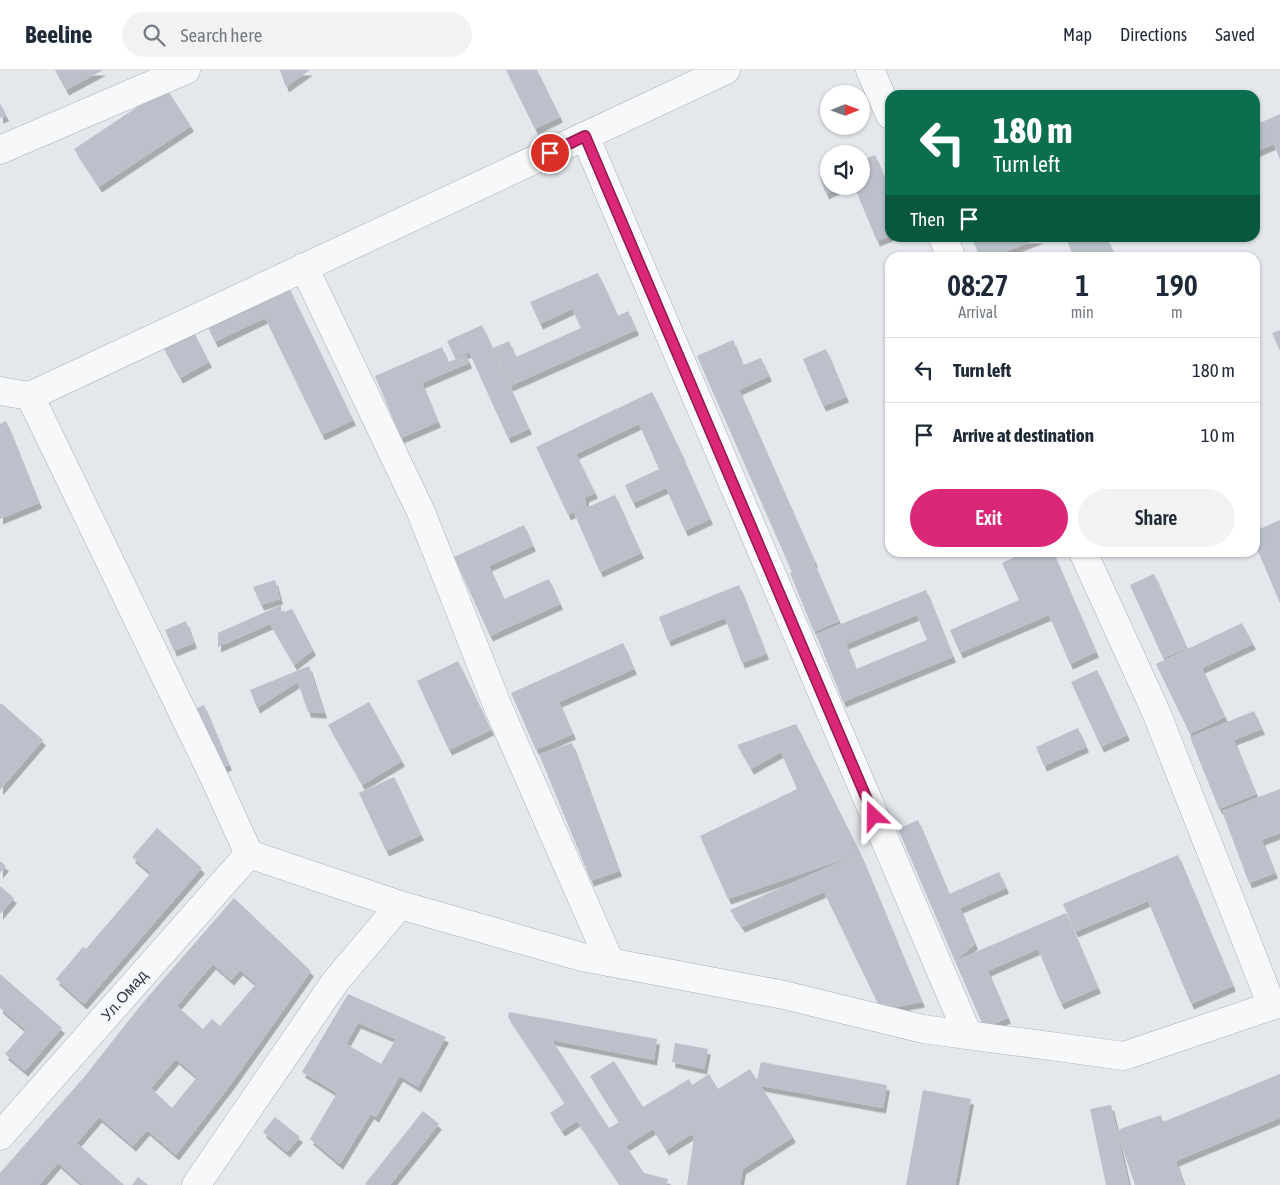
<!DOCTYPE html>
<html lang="en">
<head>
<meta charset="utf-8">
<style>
  body { margin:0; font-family:"Asap Condensed",sans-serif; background:#f2f2f3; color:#1f2937; height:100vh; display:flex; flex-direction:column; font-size:19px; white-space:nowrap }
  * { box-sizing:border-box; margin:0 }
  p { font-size:16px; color:#747a83 }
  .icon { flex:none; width:28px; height:28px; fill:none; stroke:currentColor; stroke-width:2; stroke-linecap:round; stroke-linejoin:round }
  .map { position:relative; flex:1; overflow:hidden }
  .panel { position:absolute; left:885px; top:182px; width:375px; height:305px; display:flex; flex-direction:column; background:#fff; border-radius:15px; box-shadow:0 1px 4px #0004 }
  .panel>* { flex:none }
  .hud { position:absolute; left:885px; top:20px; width:375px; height:152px; border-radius:15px; box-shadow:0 1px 4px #0004; background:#0b6e4f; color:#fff; overflow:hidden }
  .needle { width:32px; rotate:89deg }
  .controls { position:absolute; left:820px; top:15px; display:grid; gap:10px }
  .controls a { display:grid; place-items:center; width:50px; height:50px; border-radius:50%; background:#fff; box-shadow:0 1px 4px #0004; font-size:25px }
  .pin { position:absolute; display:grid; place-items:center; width:42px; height:42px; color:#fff; margin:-21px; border:2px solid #fff; border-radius:50%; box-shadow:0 1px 5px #0007 }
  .me { position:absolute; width:55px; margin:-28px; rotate:337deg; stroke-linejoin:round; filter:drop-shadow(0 0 4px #0008) }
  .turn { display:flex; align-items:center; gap:18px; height:105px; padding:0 25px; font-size:22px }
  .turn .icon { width:65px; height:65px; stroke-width:2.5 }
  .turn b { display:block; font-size:35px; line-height:42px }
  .then { display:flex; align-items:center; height:48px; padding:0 25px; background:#0003; gap:10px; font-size:19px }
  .eta { display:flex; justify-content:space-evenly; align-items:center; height:85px; text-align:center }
  .eta b { font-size:30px; font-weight:600; line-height:35px }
  .cta { display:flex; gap:10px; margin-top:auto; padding:10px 25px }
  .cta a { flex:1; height:58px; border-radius:30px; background:#db2777; color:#fff; font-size:20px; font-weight:600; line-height:58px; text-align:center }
  .cta a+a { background:#f2f2f3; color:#1f2937 }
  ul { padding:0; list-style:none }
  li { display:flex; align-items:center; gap:15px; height:65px; padding:0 25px; border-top:1px solid #e0e1e3 }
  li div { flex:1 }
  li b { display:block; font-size:19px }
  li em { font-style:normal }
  header { display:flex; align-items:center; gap:30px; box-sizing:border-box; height:70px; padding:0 25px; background:#fff; border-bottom:1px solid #e0e1e3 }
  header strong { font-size:24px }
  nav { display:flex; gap:28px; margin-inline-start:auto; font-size:18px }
  .search { width:350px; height:45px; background:#f2f2f3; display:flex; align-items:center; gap:12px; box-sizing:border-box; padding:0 18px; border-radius:28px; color:#747a83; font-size:19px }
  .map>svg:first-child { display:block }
  .building { fill:#bbc0ca; fill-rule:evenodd; filter:url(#shadow) }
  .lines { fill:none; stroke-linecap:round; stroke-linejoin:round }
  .minor-casing { stroke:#a9aeb7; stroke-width:29 }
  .minor { stroke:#f7f8fa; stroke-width:28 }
  .route-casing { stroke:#8e194d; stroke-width:12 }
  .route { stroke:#db2777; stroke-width:9 }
  .labels { text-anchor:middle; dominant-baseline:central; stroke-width:4; stroke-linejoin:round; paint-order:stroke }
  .street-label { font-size:15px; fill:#2b3445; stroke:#f4f6f9 }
</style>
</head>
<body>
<header>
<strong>Beeline</strong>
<div class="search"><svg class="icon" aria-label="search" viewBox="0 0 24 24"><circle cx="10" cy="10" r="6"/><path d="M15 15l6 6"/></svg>Search here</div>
<nav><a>Map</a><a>Directions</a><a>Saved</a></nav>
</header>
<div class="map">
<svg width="1280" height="1115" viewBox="0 0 1280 1115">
  <defs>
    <filter id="shadow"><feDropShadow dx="3" dy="5.5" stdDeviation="0" flood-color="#0004"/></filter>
  </defs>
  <rect width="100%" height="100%" fill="#e4e7ec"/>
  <g class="building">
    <path d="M55,0H103L66,20Z"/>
    <path d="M280,0H310L286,17Z"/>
    <path d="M506,0H537L560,47L535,59Z"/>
    <path d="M166,18L191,56L99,117L74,79Z"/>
    <path d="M0,33L6,46L0,48Z"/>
    <path d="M1280,44V90L1274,74L1255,82V55Z"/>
    <path d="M875,85L890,122V166L877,171L854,116H861V91Z"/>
    <path d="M829,104V116H843L826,124L820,108Z"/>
    <path d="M972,168H1041L1007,181L1009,188H980Z"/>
    <path d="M1066,168H1107L1115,188H1074Z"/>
    <path d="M598,203L618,246L628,241L636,260L510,316L493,278L509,271L516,287L581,258L572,239L540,254L530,232Z"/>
    <path d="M286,212L353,350L322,365L265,248L215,272L205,251Z"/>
    <path d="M482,255L529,359L508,368L469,282L455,288L447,271Z"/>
    <path d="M1280,260V281L1272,263Z"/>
    <path d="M193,261L209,292L180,308L163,277Z"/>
    <path d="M733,270L743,295L761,288L769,306L739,320L815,492L794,501L814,493L839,551L814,562L790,503L792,502L697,286Z"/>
    <path d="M442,277L448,292L466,285L469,293L422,313L438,352L401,368L375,306Z"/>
    <path d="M826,279L846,327L823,336L803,289Z"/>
    <path d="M652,322L683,387L659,399L639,354L576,384L595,423L586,427V436L568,445L536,377Z"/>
    <path d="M6,351L39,433L0,449V354Z"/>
    <path d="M683,388L710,449L685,461L666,418L633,433L625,415Z"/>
    <path d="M615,425L641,483L600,502L574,443Z"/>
    <path d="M1280,450V533L1255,474V461Z"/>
    <path d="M524,455L533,476L489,496L504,529L549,509L560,534L490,566L454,487Z"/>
    <path d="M1025,482H1053L1096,582L1070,594L1049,545L960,583L950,560L1019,530L1002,493Z"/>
    <path d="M1154,504L1187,578L1163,588L1130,515Z"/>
    <path d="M275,510L280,529L261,535L253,517Z"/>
    <path d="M739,515L766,584L742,593L725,548L668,571L659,547Z"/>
    <path d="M926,520L953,587L843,632L816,564ZM917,545L927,570L856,599L846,574Z"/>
    <path d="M281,535V543L292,539L313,580L294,595L270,554L218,577V563Z"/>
    <path d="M186,551L194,573L174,581L165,560Z"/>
    <path d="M1242,553L1253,574L1202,598L1225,647L1190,664L1156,594Z"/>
    <path d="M623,573L634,599L559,632L573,664L536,680L511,623Z"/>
    <path d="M458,591L491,660L449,680L417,611Z"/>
    <path d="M309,596L324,643L308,642L298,612L257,638L250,620Z"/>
    <path d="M1097,600L1127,665L1101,677L1071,612Z"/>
    <path d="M369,632L402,691L362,715L328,655Z"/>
    <path d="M1,633L43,670L0,720V635Z"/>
    <path d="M204,635L229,695L215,701L190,641Z"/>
    <path d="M1254,641L1262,659L1234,670L1256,724L1219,739L1190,667Z"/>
    <path d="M796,654L860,783L922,932L881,940L824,822L742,857L730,840L856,785L728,829L700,766L797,719L781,682L751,699L737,675Z"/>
    <path d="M1078,658L1086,677L1044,696L1036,677Z"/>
    <path d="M572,673L619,801L591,811L539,684Z"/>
    <path d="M394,707L421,765L386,781L359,723Z"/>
    <path d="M1280,719V763L1262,770L1275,803L1249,813L1222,741Z"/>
    <path d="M918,750L949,824L999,802L1006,818L960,838L975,874L955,891L898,759Z"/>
    <path d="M157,758L202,798L84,934L56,909L83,877L86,879L151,803L132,787Z"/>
    <path d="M1178,785L1233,916L1191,934L1148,831L1075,862L1063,834Z"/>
    <path d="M0,791L6,796L0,803Z"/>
    <path d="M0,816L14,828L0,844Z"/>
    <path d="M234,828L311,901L231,1014L176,1085L147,1060L133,1076L99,1047L77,1073L124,1115H83L58,1093L39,1115H0V1103L85,1006L141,935ZM213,894L231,910L240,900L256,914L220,956L212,949L203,959L177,936ZM176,989L197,1007L172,1038L151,1018Z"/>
    <path d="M1066,843L1098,918L1061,934L1038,879L988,901L1008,948L984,958L955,891Z"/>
    <path d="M0,904L62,958L25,1001L5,984L26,960L0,938Z"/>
    <path d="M348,924L446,967L418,1017L400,1006L376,1047L371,1044L340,1094L310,1069L337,1023L302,1002ZM358,953L396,969L381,994L346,974Z"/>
    <path d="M509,942L657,969L654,990L552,970L609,1058L619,1052L590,1006L614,991L643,1037L689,1009L692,1015L709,1004L718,1019L750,999L757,1010L761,992L887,1015L883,1038L761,1016L793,1067L743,1099L740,1115H687L694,1067L692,1064L666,1080L653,1059L626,1076L644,1103L668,1109L666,1115H620L577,1051L562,1061L550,1043L565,1033L508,947Z"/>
    <path d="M675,973L708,979L704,999L672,992Z"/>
    <path d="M1280,1004V1048L1176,1091L1184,1115H1135L1117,1062L1129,1115H1106L1090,1039L1111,1035L1117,1060L1161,1045L1163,1052Z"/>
    <path d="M923,1020L971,1029L955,1115H906Z"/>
    <path d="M423,1041L439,1054L390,1115H367L365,1114Z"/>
    <path d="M275,1047L300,1067L287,1082L263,1062Z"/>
    <path d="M138,1107L148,1115H132Z"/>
  </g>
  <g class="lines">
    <g class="minor-casing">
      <g id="minor">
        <path d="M870,0L890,45"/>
        <path d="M585,66L968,965"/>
        <path d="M0,80L186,0"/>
        <path d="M943,168L952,188"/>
        <path d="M304,197L421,442L498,637L610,892"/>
        <path d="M0,321L30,326L212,703L249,784L400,835L335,912L196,1115"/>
        <path d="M30,326L726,0"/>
        <path d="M1083,482L1156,642L1272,936"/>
        <path d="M400,835L582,887L784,925L923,959L1124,986L1280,933"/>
        <path d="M0,1066L249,784"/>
      </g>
    </g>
    <use href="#minor" class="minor"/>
  </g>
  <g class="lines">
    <g class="route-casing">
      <path id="route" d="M550,83L585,66L874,746"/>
    </g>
    <use href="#route" class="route"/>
  </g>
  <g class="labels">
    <g class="street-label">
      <text transform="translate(124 925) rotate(-49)">Ул. Омад</text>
    </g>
  </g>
</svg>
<div class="controls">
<a><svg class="needle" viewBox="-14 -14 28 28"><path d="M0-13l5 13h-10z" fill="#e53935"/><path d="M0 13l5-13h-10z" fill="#747a83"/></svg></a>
<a><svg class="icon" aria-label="sound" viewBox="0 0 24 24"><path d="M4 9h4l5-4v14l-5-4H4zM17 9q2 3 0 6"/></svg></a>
</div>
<div class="pin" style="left:550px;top:83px;background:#d93025"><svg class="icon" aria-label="arrive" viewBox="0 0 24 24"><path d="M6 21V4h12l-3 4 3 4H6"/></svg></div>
<svg class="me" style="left:874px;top:746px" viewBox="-20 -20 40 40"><path d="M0-17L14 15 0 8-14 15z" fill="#db2777" stroke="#fff" stroke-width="4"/></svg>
<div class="hud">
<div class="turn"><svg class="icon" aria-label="left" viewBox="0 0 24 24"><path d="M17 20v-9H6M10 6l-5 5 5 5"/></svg><div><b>180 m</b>Turn left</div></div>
<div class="then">Then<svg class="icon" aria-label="arrive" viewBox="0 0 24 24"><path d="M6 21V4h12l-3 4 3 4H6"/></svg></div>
</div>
<section class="panel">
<div class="eta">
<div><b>08:27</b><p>Arrival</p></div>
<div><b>1</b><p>min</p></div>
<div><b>190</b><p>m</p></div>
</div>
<ul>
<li><svg class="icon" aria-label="left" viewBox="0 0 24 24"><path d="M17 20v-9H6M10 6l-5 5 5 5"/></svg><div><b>Turn left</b></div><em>180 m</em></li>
<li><svg class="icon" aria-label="arrive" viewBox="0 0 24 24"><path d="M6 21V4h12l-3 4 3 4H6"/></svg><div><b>Arrive at destination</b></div><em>10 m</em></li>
</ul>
<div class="cta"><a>Exit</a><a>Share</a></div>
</section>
</div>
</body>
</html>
